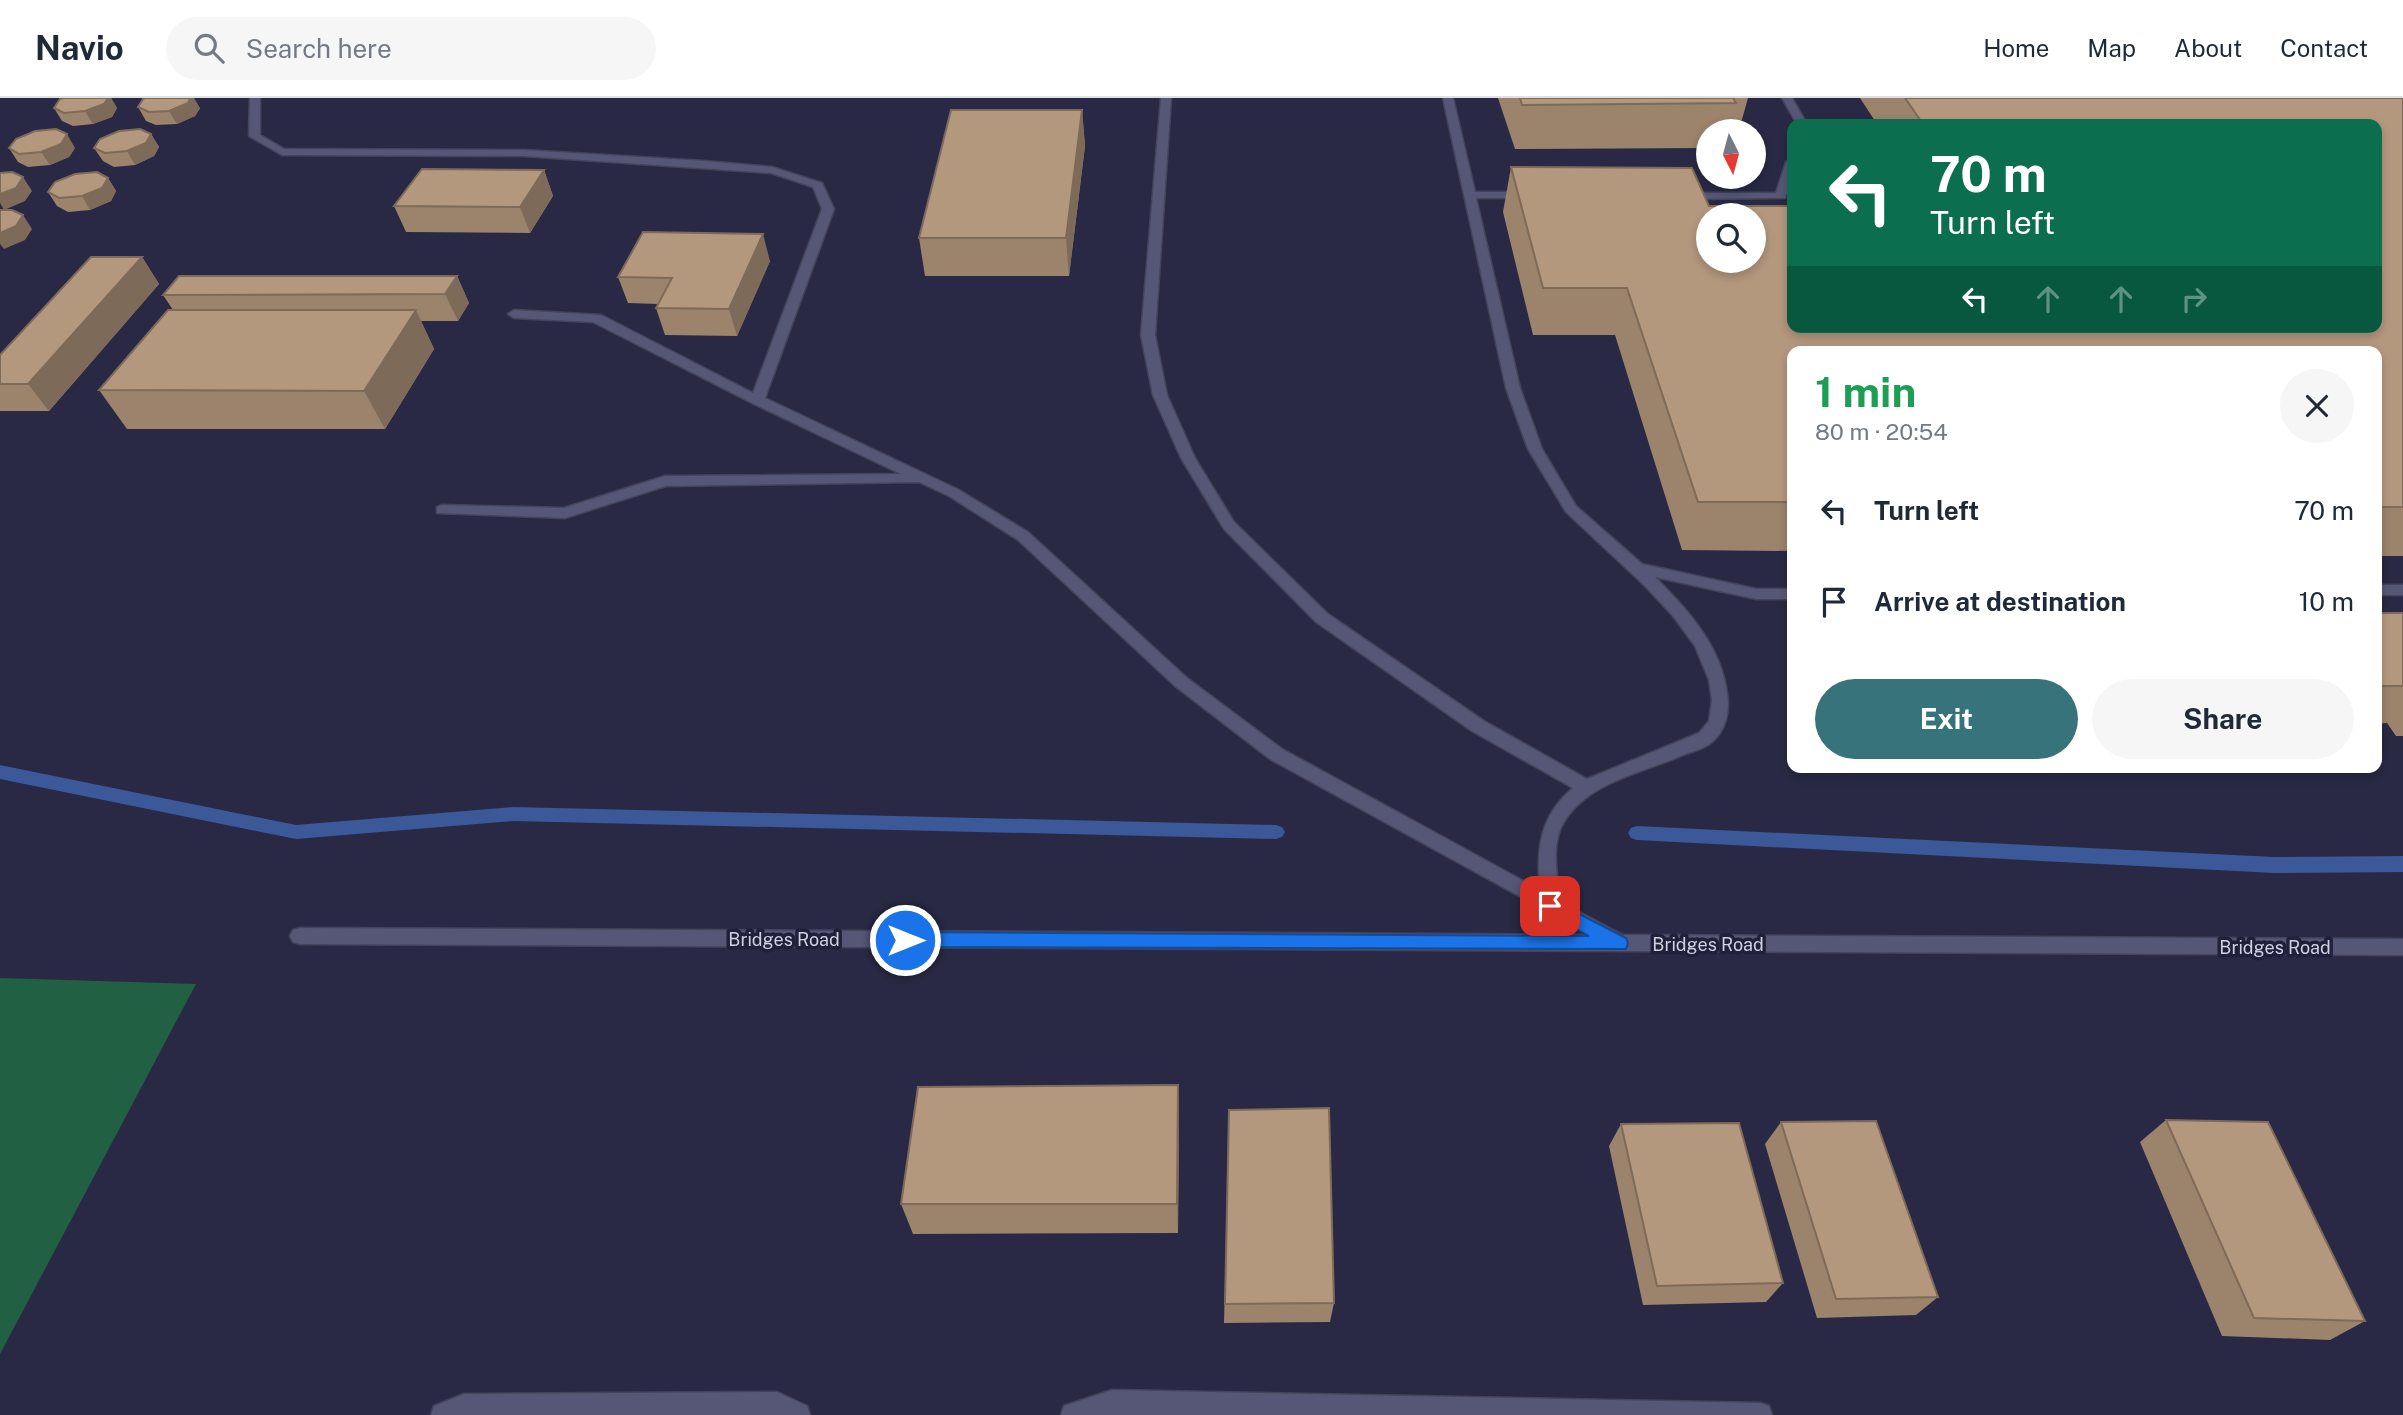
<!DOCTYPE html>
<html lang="en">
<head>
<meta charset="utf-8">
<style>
  body { margin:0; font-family:"Public Sans",sans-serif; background:#f6f6f7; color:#1f2937; height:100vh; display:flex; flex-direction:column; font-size:26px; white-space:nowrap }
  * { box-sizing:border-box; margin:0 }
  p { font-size:23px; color:#747a83 }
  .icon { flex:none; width:38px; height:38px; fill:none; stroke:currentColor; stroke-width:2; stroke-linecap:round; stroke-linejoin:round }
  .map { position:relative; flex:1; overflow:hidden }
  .side { position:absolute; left:1787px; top:248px; width:595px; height:427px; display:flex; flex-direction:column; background:#fff; border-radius:14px; box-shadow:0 4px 10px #0003 }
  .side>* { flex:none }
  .guide { position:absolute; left:1787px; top:21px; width:595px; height:214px; border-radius:14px; box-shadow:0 4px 10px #0003; background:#0b6e4f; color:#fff; overflow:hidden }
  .needle { width:46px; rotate:174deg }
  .tools { position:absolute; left:1696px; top:21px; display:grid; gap:14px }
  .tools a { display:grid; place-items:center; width:70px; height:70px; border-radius:50%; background:#fff; box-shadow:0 4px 10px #0003; font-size:35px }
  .pin { position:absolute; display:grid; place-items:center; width:60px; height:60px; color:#fff; margin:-30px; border-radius:14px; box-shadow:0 4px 10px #0006 }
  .me { position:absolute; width:77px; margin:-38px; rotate:90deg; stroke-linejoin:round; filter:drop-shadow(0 0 5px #0008) }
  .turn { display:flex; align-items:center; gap:24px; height:147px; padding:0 28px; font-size:32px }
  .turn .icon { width:91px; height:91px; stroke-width:2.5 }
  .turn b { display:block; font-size:49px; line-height:60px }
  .lanes { display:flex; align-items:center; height:66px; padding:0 28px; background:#0003; justify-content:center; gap:35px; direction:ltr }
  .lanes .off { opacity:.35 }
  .round { display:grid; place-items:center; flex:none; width:74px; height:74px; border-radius:37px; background:#f6f6f7 }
  .overview { display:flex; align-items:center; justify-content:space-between; height:119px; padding:0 28px }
  h1 { font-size:42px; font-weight:700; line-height:52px; color:#1e9e55 }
  .button { display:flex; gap:14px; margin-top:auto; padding:14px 28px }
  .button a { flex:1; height:80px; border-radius:42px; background:#36737a; color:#fff; font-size:28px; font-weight:700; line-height:80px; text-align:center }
  .button a+a { background:#f6f6f7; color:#1f2937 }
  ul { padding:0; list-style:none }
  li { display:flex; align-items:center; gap:21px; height:91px; padding:0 28px }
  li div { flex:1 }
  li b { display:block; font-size:26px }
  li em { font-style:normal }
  header { display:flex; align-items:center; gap:42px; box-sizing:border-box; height:98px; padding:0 35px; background:#fff; border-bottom:2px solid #e0e1e3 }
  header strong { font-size:33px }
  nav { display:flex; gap:38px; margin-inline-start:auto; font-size:24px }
  .search { width:490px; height:63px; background:#f6f6f7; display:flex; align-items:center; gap:18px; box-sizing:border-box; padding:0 24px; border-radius:38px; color:#747a83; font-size:26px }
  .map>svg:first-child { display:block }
  .green { fill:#226043 }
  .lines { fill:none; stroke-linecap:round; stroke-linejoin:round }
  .stream { fill:#3b5899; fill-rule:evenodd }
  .service-casing { stroke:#43435a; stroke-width:3 }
  .minor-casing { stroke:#43435a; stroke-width:3 }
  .service { fill:#565776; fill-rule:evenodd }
  .minor { fill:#565776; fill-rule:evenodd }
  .wall { fill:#9b836c }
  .shaded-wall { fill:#7e6a58 }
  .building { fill:#b4987e; stroke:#7e6a58; stroke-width:2; fill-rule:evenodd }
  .route { fill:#1a73e8; stroke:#114b97; stroke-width:2 }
  .labels { text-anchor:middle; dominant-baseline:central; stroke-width:7; stroke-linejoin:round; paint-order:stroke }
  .street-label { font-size:18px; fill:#cfd0e2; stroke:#20203a }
</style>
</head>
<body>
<header>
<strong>Navio</strong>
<div class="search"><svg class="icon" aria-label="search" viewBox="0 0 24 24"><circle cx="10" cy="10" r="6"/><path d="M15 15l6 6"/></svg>Search here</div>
<nav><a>Home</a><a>Map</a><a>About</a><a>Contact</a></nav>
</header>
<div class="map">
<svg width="2403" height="1317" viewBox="0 0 2403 1317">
  <rect width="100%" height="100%" fill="#292945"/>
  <path class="green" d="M0,880L196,886L0,1256Z"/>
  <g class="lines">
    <g class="stream">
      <path d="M0,667L296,727L513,709L1276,727L1282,729L1285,734L1282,739L1276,741L513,723L296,741L0,681Z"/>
      <path d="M1637,728L2274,759L2403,758V774L2274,775L1637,742L1631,740L1628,735L1631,730Z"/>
    </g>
    <g class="service-casing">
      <g id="service">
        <path d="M250,0H260V37L284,51L524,52L704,63L772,69L822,85L834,111L765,300L959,392L1028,434L1187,580L1282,651L1540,792C1536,750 1540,718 1573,690L1472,633L1316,524L1224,431L1181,360L1153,297L1141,237L1161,0H1171L1155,237L1167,297L1195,360L1234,424L1328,516L1484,623L1587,681L1699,635L1709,623L1712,602L1709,582L1695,548L1673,518L1645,488L1566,414L1528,351L1506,290L1443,0H1453L1475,94H1529L1535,97L1529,100H1476L1520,290L1542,351L1576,408L1642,466L1756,491H1792V501H1756L1655,479C1688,512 1721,548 1727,595C1730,613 1726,632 1712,644C1704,651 1693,653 1683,657C1643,675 1589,683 1564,724C1550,746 1558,779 1559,803L1626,839L1629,845L1626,851L1619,853L1270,661L1175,588L1018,442L949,398L919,384L666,388L565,420L437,415V409L442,407L564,410L665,378L901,376L752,305L593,224L514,220L508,216L514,212L601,217L753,295L822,111L813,89L771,75L524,58L282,57L249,38Z"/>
        <path d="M1782,0H1792L1807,26H1797Z"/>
        <path d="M1792,61V82L1785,100L1683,101L1677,98L1683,95H1776L1786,64Z"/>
        <rect x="2376" y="487" width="27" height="10"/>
        <path d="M1112,1292L1760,1305L1769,1308L1772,1317H1061L1064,1308Z"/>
        <path d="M777,1294L807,1308L810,1317H431L434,1308L464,1296Z"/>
      </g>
    </g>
    <g class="minor-casing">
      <path id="minor" d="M300,830L2403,841V857L300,846L293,844L290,838L293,832Z"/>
    </g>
    <use href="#service" class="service"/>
    <use href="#minor" class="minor"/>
  </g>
  <g class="wall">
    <path d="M64,0H111L117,10L112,19L93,26L73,28L62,23L54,10Z"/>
    <path d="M1498,0H1748L1741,25H1730L1727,33H1708V50L1515,51Z"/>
    <path d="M1860,0H2403V458H2376V254H1792V453L1682,452L1615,237H1533L1503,114L1511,69L1709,108L1792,229L2376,26H1877Z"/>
    <path d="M138,9L200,10L195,18L177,26L156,27L146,23Z"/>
    <path d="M1082,12L1085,48L1069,178H925L919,140Z"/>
    <path d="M151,36L159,49L154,58L135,67L114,69L103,63L94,50Z"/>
    <path d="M9,50H75L69,59L50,67L28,69L18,64Z"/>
    <path d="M544,72L553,98L530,135L406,134L394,108Z"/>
    <path d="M108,80L116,93L111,103L90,112L68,114L57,108L48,94Z"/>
    <path d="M142,159L159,186L49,313H0V257Z"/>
    <path d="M770,163L737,238L665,237L656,210L658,206L628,205L618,179Z"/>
    <path d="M457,178L469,205L458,223H421L434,251L385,331H127L99,292L173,212L163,197Z"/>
    <path d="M2376,515H2403V638H2396L2387,625L2376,626Z"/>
    <path d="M1178,987L1179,1019L1178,1135L913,1136L901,1106Z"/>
    <path d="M1229,1012L1334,1205L1330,1224L1224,1225Z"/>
    <path d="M2166,1022L2365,1223L2330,1242L2222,1238L2140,1044Z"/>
    <path d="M1781,1024L1938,1199L1916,1217L1817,1220L1765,1046Z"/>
    <path d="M1621,1026L1783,1185L1766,1204L1643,1207L1609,1048Z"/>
  </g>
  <g class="shaded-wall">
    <path d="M108,0H111L117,10L112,19L93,26L85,13Z"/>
    <path d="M190,0H194L200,10L195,18L177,26L169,13Z"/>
    <path d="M1082,12L1085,48L1069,178L1066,140Z"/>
    <path d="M67,36L75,50L69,59L50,67L41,54Z"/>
    <path d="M151,36L159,49L154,58L135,67L127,53Z"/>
    <path d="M544,72L553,98L530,135L520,109Z"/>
    <path d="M23,79L32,93L25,103L4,112L0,105V96Z"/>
    <path d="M108,80L116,93L111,103L90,112L82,98Z"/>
    <path d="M23,117L32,131L25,142L4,151L0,146V135Z"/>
    <path d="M763,136L770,163L737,238L729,211Z"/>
    <path d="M142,159L159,186L49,313L28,286Z"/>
    <path d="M457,178L469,205L458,223L445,196Z"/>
    <path d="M416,212L434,251L385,331L364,293Z"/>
    <path d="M1178,987L1179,1019L1178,1135L1177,1106Z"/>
  </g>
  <g class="building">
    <path d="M64,0H108L104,6L85,13L64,15L54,10L60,1Z"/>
    <path d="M145,0H190L188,5L169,13L149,14L138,9L143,1Z"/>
    <path d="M1520,0H1733L1736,5L1522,7Z"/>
    <path d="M1905,0H2403V409H2376V254H1792V404H1698L1627,190H1543L1511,69L1692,70L1709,108H1792V229H2376V26H1923ZM1708,117H1754V163H1708Z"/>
    <path d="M951,12H1082L1066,140H919Z"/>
    <path d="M56,31L67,36L61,46L41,54L19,56L9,50L16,41L35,33Z"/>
    <path d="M140,31L151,36L146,45L127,53L105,55L94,50L100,41L119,33Z"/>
    <path d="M422,71L544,72L520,109L394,108Z"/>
    <path d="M12,74L23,79L16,90L0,96V75Z"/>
    <path d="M97,74L108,80L102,90L82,98L59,100L48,94L55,84L75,76Z"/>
    <path d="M0,112H12L23,117L16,128L0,135Z"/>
    <path d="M643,134L763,136L729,211L656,210L672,180L618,179Z"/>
    <path d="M91,159H142L28,286H0V257Z"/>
    <path d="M179,178H457L445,196L163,197Z"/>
    <path d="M168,212H416L364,293L99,292Z"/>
    <path d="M2376,515H2403V588H2379L2376,584Z"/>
    <path d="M1178,987L1177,1106H901L918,989Z"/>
    <path d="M1329,1010L1334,1205L1225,1206L1229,1012Z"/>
    <path d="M2166,1022L2268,1024L2365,1223L2254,1220Z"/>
    <path d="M1876,1023L1938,1199L1836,1201L1781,1024Z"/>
    <path d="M1739,1025L1783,1185L1657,1188L1621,1026Z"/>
  </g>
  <path class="route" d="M1550,801L1626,840L1628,845L1626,851L905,849L896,842L905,834L1589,838L1544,813L1541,808Z"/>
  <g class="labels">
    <g class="street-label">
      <text x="784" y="841">Bridges Road</text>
      <text x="1708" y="846">Bridges Road</text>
      <text x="2275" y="849">Bridges Road</text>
    </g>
  </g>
</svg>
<div class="tools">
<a><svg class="needle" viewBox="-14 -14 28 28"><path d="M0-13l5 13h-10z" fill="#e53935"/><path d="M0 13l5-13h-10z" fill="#747a83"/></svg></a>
<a><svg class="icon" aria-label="search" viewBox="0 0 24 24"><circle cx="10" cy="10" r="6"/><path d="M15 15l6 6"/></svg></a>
</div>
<div class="pin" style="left:1550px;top:808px;background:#d93025"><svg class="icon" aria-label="arrive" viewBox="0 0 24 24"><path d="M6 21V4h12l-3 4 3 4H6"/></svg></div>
<svg class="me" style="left:905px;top:842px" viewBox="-20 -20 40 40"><circle r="17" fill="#1a73e8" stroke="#fff" stroke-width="3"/><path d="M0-11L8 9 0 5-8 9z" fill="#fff"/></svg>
<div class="guide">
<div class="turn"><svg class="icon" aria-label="left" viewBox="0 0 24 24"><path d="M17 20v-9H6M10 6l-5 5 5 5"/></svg><div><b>70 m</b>Turn left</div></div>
<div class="lanes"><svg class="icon" aria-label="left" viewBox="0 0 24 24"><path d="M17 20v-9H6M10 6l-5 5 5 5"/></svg><svg class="icon off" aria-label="ahead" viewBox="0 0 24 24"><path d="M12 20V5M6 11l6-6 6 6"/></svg><svg class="icon off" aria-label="ahead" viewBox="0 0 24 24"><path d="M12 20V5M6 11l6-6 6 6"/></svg><svg class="icon off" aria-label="right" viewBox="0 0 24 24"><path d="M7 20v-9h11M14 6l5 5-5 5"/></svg></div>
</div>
<section class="side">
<div class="overview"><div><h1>1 min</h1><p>80 m · 20:54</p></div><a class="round"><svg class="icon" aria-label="close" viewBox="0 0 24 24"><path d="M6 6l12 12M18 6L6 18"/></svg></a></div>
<ul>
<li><svg class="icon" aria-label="left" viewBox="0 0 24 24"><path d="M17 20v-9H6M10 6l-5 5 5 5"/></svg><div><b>Turn left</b></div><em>70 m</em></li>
<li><svg class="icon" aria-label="arrive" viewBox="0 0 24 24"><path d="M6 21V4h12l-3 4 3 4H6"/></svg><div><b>Arrive at destination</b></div><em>10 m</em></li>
</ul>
<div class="button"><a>Exit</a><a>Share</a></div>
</section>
</div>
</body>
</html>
